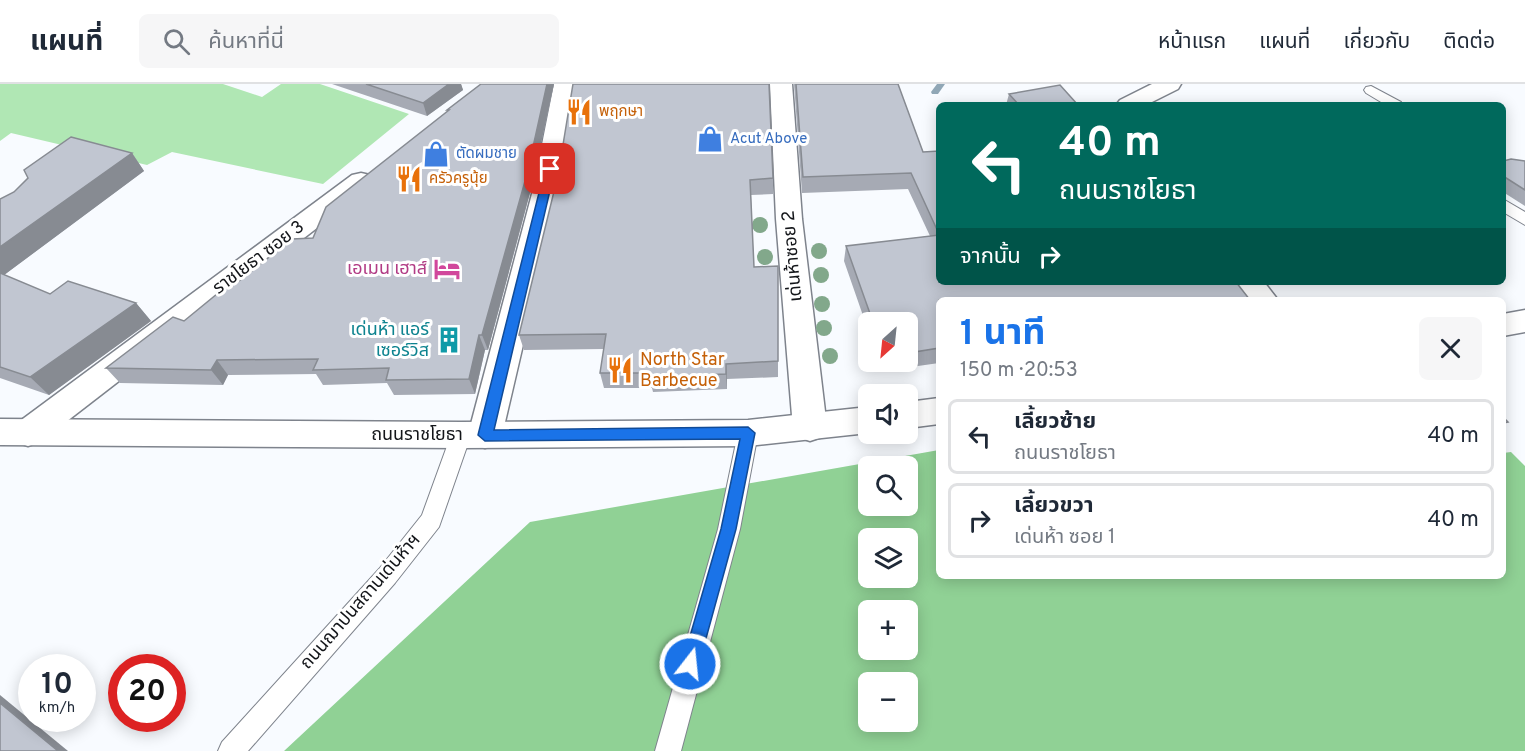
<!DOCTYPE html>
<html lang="th">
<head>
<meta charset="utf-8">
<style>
  body { margin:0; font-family:Overpass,"Noto Sans Thai",sans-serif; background:#f6f6f7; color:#1f2937; height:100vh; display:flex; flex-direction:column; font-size:22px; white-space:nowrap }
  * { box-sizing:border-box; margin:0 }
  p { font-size:20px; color:#747a83 }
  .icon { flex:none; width:33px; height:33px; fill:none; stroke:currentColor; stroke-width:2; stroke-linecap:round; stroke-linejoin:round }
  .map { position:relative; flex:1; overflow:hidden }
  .details { position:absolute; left:936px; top:213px; width:570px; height:282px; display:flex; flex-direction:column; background:#fff; border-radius:9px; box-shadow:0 3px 15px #0003 }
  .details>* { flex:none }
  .banner { position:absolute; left:936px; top:18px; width:570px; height:183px; border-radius:9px; box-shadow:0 3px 15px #0003; background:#00695c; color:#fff; overflow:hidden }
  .needle { width:39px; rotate:207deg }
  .fabs { position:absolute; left:858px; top:228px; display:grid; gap:12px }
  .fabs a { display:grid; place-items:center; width:60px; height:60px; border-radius:9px; background:#fff; box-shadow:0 3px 15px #0003; font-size:30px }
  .speed { position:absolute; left:18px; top:570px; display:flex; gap:12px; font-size:30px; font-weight:700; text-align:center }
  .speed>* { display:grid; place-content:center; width:78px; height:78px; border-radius:50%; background:#fff; box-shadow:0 3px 15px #0003; line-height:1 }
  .speed small { font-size:15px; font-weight:400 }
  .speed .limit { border:9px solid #d22; background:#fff; color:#111 }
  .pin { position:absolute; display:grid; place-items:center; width:51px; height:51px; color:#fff; margin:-26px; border-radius:12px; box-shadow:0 3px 9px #0006 }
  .me { position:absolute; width:66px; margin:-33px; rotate:16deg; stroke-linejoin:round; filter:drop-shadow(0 0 4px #0008) }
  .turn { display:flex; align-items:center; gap:21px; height:126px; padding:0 24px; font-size:27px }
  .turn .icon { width:78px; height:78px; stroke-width:2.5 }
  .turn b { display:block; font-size:42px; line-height:51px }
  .then { display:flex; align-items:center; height:57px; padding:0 24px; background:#0003; gap:12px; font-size:22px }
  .round { display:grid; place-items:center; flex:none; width:63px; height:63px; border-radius:9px; background:#f6f6f7 }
  .head { display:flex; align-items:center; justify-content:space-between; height:102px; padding:0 24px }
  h1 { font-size:36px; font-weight:700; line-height:45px; color:#1a73e8 }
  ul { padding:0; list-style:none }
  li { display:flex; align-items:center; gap:18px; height:75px; margin:0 12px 9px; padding:0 12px; border:3px solid #e0e1e3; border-radius:9px }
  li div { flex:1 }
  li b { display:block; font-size:22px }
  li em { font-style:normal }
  header { display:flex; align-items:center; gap:36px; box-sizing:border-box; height:84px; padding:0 30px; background:#fff; border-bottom:2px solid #e0e1e3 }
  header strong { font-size:28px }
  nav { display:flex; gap:33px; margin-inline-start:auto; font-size:21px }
  .search { width:420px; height:54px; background:#f6f6f7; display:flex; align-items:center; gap:15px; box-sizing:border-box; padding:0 21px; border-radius:9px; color:#747a83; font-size:22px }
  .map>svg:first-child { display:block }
  .green { fill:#b0e7b4 }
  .forest { fill:#90d195; fill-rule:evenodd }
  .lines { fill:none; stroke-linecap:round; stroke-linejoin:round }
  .stream { fill:#90a7b6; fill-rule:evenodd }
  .service-casing { stroke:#7e838c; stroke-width:2 }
  .minor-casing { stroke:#7e838c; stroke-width:3 }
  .secondary-casing { stroke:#7e838c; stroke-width:3 }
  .service { fill:#fff; fill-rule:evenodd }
  .minor { fill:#fff; fill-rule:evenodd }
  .secondary { fill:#fff; fill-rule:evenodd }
  .tree { fill:#82a88b }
  .wall { fill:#a6aab4 }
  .shaded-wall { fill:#878b92 }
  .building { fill:#c1c6d1; stroke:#878b92; stroke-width:1.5 }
  .route { fill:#1a73e8; stroke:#114b97; stroke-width:1.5 }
  .labels { text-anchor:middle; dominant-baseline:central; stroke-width:6; stroke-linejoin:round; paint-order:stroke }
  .far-food-label { font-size:15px; fill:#c56008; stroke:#fff; text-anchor:start }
  .far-shop-label { font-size:15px; fill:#366cbe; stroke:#fff; text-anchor:start }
  .street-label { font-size:18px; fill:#131519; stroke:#fff }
  .hotel-label { font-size:18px; fill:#b23c85; stroke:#fff; text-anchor:end }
  .culture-label { font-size:18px; fill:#0d838f; stroke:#fff; text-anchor:end }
  .food-label { font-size:18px; fill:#c56008; stroke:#fff; text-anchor:start }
</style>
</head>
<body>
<header>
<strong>แผนที่</strong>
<div class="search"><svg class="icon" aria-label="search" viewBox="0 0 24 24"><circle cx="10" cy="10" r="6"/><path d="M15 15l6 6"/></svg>ค้นหาที่นี่</div>
<nav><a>หน้าแรก</a><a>แผนที่</a><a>เกี่ยวกับ</a><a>ติดต่อ</a></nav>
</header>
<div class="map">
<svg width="1525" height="667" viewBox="0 0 1525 667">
  <rect width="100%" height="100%" fill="#f8fbff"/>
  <path class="green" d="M0,0H223L262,13L281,0H320L409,30L323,100L172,68L147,81L11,49L0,57Z"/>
  <path class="forest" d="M939,366V492H1503V369L1511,368L1525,382V667H284L530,438ZM868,382H908V422H868ZM868,454H908V494H868ZM868,526H908V566H868ZM868,598H908V638H868Z"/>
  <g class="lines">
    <path class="stream" d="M937,0H945L938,10H932L931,8Z"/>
    <g class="service-casing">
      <g id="service">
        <path d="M1371,2L1401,18L1403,21H1386L1366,9L1364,6L1366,3Z"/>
        <path d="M1503,115L1525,128V141L1503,128Z"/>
        <path d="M748,341L755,343L758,349L740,445L681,667H655L718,445L738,349L741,343Z"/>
        <path d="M461,343L468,345L471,351L439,443L395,499L248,667H218L222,658L379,485L422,431L451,351L454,345Z"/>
      </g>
    </g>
    <g class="minor-casing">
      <g id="minor">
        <path d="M554,0H576L559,106L502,351L497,360L485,364L473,360L468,351L533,106Z"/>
        <path d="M770,0H792L802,135L827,344L822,353L810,357L798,353L793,344L776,135Z"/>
        <path d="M1152,0H1181L1178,5L1146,21H1116L1120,16Z"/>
        <path d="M361,89L370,91L374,97L370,103L40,358L28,362L16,358L11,349L16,340L352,91Z"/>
        <path d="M1233,198H1264L1278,216H1246Z"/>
      </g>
    </g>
    <g class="secondary-casing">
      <g id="secondary">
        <path d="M1525,226V248L1503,252V230Z"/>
        <path d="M939,314V340L908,344V318Z"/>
        <path d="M868,323V349L748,362L461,364L0,361V335L461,338L748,336Z"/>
      </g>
    </g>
    <use href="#service" class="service"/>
    <use href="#minor" class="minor"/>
    <use href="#secondary" class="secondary"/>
  </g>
  <g class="tree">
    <circle cx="760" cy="141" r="8"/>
    <circle cx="819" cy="167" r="8"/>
    <circle cx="765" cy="173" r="8"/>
    <circle cx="821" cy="191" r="8"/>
    <circle cx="822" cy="220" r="8"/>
    <circle cx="824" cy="244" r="8"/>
    <circle cx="830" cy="272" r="8"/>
  </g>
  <g class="wall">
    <path d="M332,0H461L463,6L427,32Z"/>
    <path d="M481,0H554L531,105L488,266H485L475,310L394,311L387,299L323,301L316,290L228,291L223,301L120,299L106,284L184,237L235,200L313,154L448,28L447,26Z"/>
    <path d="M794,0H898L923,68L939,67V279L883,287L880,278H908V238H868V246L844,177L846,162L930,152L908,105L802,109Z"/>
    <path d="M1009,10L1078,21H1006Z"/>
    <path d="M132,69L144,87L4,191L50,210L136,219L151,237L49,311L0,294V115Z"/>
    <path d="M1503,77H1525V122L1503,108Z"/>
    <path d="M558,91L773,94V110L751,111L754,183L778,182V293L727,295V305L653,308L652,304H604L600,289L604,265L524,266L519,251Z"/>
  </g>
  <g class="shaded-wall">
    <path d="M449,0H461L463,6L427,32L423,19Z"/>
    <path d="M547,0H554L531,105L488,266L482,251Z"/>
    <path d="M132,69L144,87L0,194V163Z"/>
    <path d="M136,219L151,237L49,311L30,293Z"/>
    <path d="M479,251L485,266L475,310L469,295Z"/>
    <path d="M217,276L228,291L223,301L211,286Z"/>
    <path d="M726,280L727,295V305L726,290Z"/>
    <path d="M0,611L68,667H58L0,619Z"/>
  </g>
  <g class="building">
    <path d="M366,0H449L423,19Z"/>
    <path d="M481,0H547L527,90L482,251H479L469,295L386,296L389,284L313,286L318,275L217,276L211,286L106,284L173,233L184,237L228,201L235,200L292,155L313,154L326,123L449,26H447Z"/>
    <path d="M573,0H769L773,94L750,96L754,183L778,182V277L726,280V290L650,293L651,289H600L606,250L519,251L558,91Z"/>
    <path d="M796,0H898L923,68L939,67V150L911,89L803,93Z"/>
    <path d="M1060,1L1078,21H1019L1009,10Z"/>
    <path d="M71,53L132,69L0,163V115L14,108L28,94L24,86Z"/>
    <path d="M1511,75L1525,77V106L1503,92V77Z"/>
    <path d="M939,151V198H1236L1250,216H939V264L908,269V238H873L846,162Z"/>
    <path d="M0,189L50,210L68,197L136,219L30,293L0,283Z"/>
    <path d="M1503,333L1508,338L1503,339Z"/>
    <path d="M0,619L58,667H0Z"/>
  </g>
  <path class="route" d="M550,82L555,85L494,346L748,343L755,349L736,445L699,580L696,585L690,588L685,585L682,580L721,445L740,355L485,357L478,351L545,85Z"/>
  <defs>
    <g id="restaurant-bare" transform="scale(2.07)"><path d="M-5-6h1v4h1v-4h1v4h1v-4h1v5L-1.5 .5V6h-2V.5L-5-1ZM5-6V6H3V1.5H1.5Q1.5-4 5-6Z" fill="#e8710a" stroke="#fff" stroke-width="2.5" paint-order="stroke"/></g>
    <g id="shop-bare" transform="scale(2.07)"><path d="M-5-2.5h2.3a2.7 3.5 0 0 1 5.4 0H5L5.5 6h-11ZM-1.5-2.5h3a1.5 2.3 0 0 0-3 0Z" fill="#3f7fe0" stroke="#fff" stroke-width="2.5" paint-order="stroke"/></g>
    <g id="hotel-bare" transform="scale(2.07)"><path d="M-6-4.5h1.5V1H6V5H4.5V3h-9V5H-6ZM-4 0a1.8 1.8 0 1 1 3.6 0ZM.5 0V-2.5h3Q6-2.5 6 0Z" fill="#d1479c" stroke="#fff" stroke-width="2.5" paint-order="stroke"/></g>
    <g id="building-bare" transform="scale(2.07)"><path d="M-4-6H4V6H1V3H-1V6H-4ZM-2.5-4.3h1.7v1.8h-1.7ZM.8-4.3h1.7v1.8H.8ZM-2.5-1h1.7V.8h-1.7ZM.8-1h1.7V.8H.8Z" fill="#0f9aa8" stroke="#fff" stroke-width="2.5" paint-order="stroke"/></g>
  </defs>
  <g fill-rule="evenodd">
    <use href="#restaurant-bare" x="579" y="28"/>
    <use href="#shop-bare" x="710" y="55"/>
    <use href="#shop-bare" x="436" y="70"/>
    <use href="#restaurant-bare" x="409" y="95"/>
    <use href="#hotel-bare" x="447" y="185"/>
    <use href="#building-bare" x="449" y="256"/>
    <use href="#restaurant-bare" x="620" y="286"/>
  </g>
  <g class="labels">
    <g class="far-food-label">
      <text x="599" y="28">พฤกษา</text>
      <text x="429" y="95">ครัวครูนุ้ย</text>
    </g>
    <g class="far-shop-label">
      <text x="730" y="55">Acut Above</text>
      <text x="456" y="70">ตัดผมชาย</text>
    </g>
    <g class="street-label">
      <text transform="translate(793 172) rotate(-95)">เด่นห้าซอย 2</text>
      <text transform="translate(259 174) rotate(-37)">ราชโยธา ซอย 3</text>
      <text x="417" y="351">ถนนราชโยธา</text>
      <text transform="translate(361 518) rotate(-49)">ถนนฌาปนสถานเด่นห้าฯ</text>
    </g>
    <g class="hotel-label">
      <text x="427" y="185">เอเมน เฮาส์</text>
    </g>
    <g class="culture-label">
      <text x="429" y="246">เด่นห้า แอร์<tspan x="429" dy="21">เซอร์วิส</tspan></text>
    </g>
    <g class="food-label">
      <text x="640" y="276">North Star<tspan x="640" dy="21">Barbecue</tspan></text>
    </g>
  </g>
</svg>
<div class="fabs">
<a><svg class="needle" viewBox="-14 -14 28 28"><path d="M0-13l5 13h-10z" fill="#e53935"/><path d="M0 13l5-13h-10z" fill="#747a83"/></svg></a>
<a><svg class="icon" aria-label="sound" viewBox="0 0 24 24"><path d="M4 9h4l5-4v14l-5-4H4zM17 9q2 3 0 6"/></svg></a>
<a><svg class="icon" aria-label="search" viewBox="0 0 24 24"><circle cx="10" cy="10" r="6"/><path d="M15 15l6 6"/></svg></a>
<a><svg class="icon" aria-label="layers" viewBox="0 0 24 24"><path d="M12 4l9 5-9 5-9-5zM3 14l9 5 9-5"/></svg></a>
<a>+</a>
<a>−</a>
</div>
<div class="speed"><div>10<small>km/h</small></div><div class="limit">20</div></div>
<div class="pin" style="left:550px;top:85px;background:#d93025"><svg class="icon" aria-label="arrive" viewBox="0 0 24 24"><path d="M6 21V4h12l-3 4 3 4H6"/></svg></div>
<svg class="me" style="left:690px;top:580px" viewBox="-20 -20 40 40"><circle r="17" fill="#1a73e8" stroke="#fff" stroke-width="3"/><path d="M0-11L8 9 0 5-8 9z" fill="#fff"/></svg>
<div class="banner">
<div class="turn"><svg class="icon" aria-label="left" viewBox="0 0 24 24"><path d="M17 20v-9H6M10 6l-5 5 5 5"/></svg><div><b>40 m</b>ถนนราชโยธา</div></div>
<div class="then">จากนั้น<svg class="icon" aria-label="right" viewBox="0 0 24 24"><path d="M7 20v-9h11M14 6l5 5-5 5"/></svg></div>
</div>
<section class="details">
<div class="head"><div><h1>1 นาที</h1><p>150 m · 20:53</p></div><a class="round"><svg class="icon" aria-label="close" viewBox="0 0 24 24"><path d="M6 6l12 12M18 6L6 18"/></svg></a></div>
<ul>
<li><svg class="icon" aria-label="left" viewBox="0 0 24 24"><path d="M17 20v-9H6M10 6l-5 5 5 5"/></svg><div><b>เลี้ยวซ้าย</b><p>ถนนราชโยธา</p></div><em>40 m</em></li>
<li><svg class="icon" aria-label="right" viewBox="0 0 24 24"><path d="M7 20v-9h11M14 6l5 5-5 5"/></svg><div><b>เลี้ยวขวา</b><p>เด่นห้า ซอย 1</p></div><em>40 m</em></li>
</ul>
</section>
</div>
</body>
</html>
